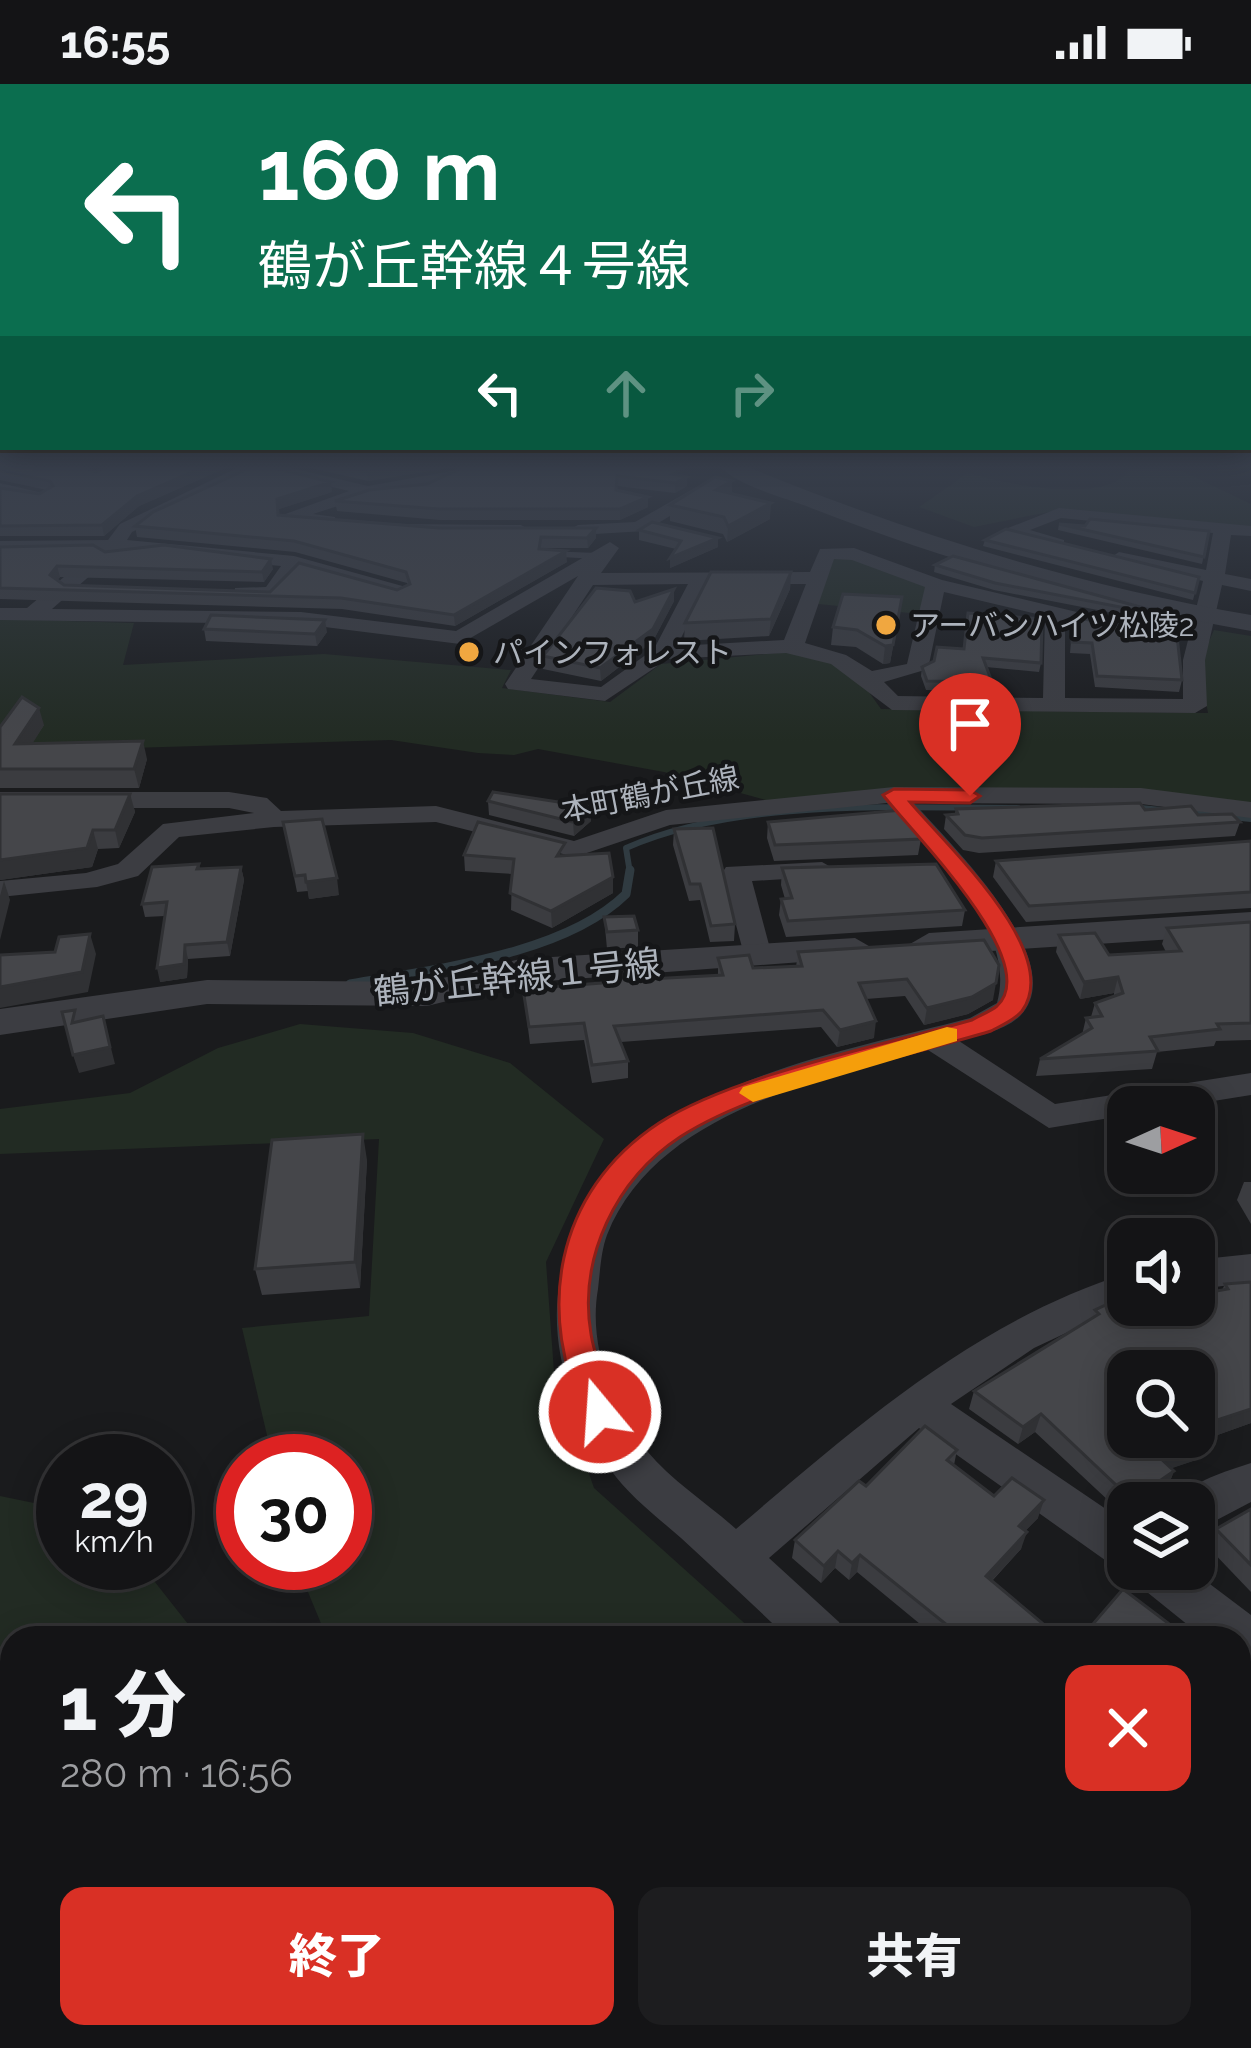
<!DOCTYPE html>
<html lang="ja">
<head>
<meta charset="utf-8">
<style>
  body { margin:0; font-family:Raleway,"Noto Sans JP",sans-serif; background:#1d1d1f; color:#f1f3f6; height:100vh; display:flex; flex-direction:column; font-size:45px; white-space:nowrap }
  * { box-sizing:border-box; margin:0 }
  p { font-size:39px; color:#9d9ea1 }
  .icon { flex:none; width:66px; height:66px; fill:none; stroke:currentColor; stroke-width:2; stroke-linecap:round; stroke-linejoin:round }
  .map { position:relative; flex:1; overflow:hidden }
  .panel { position:absolute; left:0px; top:1542px; width:1251px; height:423px; display:flex; flex-direction:column; background:#141416; border-radius:36px 36px 0 0; box-shadow:0 6px 30px #0003,0 0 0 3px #333335 }
  .panel>* { flex:none }
  .banner { position:absolute; left:0px; top:0px; width:1251px; height:366px; box-shadow:0 6px 30px #0003,0 0 0 3px #333335; background:#0b6e4f; color:#fff; overflow:hidden }
  .needle { width:78px; rotate:87deg }
  .fabs { position:absolute; left:1107px; top:1002px; display:grid; gap:24px }
  .fabs a { display:grid; place-items:center; width:108px; height:108px; border-radius:24px; background:#141416; box-shadow:0 6px 30px #0003,0 0 0 3px #333335; font-size:60px }
  .speed { position:absolute; left:36px; top:1350px; display:flex; gap:24px; font-size:60px; font-weight:700; text-align:center }
  .speed>* { display:grid; place-content:center; width:156px; height:156px; border-radius:50%; background:#141416; box-shadow:0 6px 30px #0003,0 0 0 3px #333335; line-height:1 }
  .speed small { font-size:30px; font-weight:400 }
  .speed .limit { border:18px solid #d22; background:#fff; color:#111 }
  .pin { position:absolute; display:grid; place-items:center; width:102px; height:102px; color:#fff; margin:-123px -51px; border-radius:50% 50% 50% 0; rotate:-45deg; box-shadow:0 0 12px #0007 }
  .pin .icon { rotate:45deg }
  .me { position:absolute; width:132px; margin:-66px; rotate:342deg; stroke-linejoin:round; filter:drop-shadow(0 0 9px #0008) }
  .turn { display:flex; align-items:center; gap:42px; height:252px; padding:0 60px; font-size:54px }
  .turn .icon { width:156px; height:156px; stroke-width:2.5 }
  .turn b { display:block; font-size:84px; line-height:102px }
  .lanes { display:flex; align-items:center; height:114px; padding:0 60px; background:#0003; justify-content:center; gap:60px; direction:ltr }
  .lanes .off { opacity:.35 }
  .round { display:grid; place-items:center; flex:none; width:126px; height:126px; border-radius:24px; background:#1d1d1f }
  .headline { display:flex; align-items:center; justify-content:space-between; height:204px; padding:0 60px }
  h1 { font-size:72px; font-weight:800; line-height:90px }
  .button { display:flex; gap:24px; margin-top:auto; padding:24px 60px }
  .button a { flex:1; height:138px; border-radius:24px; background:#d93025; color:#fff; font-size:48px; font-weight:800; line-height:138px; text-align:center }
  .button a+a { background:#1d1d1f; color:#f1f3f6 }
  .status { display:flex; justify-content:space-between; align-items:center; height:84px; padding:0 60px; background:#141416; direction:ltr }
  .status svg { height:33px; fill:currentColor }
  .map>svg:first-child { display:block }
  .green { fill:#222b23 }
  .lines { fill:none; stroke-linecap:round; stroke-linejoin:round }
  .stream-far1 { stroke:#303b41; stroke-width:6 }
  .stream { stroke:#303b41; stroke-width:9 }
  .service { fill:#3c3d42; fill-rule:evenodd }
  .minor { fill:#3c3d42; fill-rule:evenodd }
  .tertiary { fill:#3c3d42; fill-rule:evenodd }
  .wall { fill:#3b3c40 }
  .shaded-wall { fill:#303134 }
  .building { fill:#45464a; stroke:#303134; stroke-width:3; fill-rule:evenodd }
  .route { fill:#d93025; stroke:#8d1f18; stroke-width:3 }
  .slow { fill:#f59e0b }
  .poi-dot { fill:#f0a740; stroke:#151618; stroke-width:4.5 }
  .labels { text-anchor:middle; dominant-baseline:central; stroke-width:9; stroke-linejoin:round; paint-order:stroke }
  .far-poi-label { font-size:30px; fill:#adb3bc; stroke:#151618; text-anchor:start }
  .far-street-label { font-size:30px; fill:#adb3bc; stroke:#151618 }
  .street-label { font-size:36px; fill:#adb3bc; stroke:#151618 }
</style>
</head>
<body>
<div class="status"><b>16:55</b><svg viewBox="0 0 49 12"><path d="M0 12V9h3v3zM5 12V6h3v6zM10 12V3h3v9zM15 12V0h3v12zM26 1h20v11H26zM47 4h2v5h-2z"/></svg></div>
<div class="map">
<svg width="1251" height="1964" viewBox="0 0 1251 1964">
  <rect width="100%" height="100%" fill="#1a1b1d"/>
  <g class="green">
    <path d="M1131,383L1182,387L1251,420V443L1049,428L974,443L919,423L968,389C1007,400 1109,423 1131,383Z"/>
    <path d="M849,473L926,501L920,530L818,520L833,474Z"/>
    <path d="M0,535L134,539L123,581L324,570L511,586L502,604L610,618L661,580L789,568L833,576L856,590L881,625L1208,629L1199,580L1214,546L1251,552V719L769,717L664,688L538,665L514,671L478,669L391,656L64,666L0,654Z"/>
    <path d="M300,940L413,949L510,979L604,1055L546,1178L554,1288L594,1404L761,1554H327L296,1479H345V1377H273L242,1244L369,1232L379,1055L0,1070V1025L130,1009L218,964Z"/>
    <path d="M0,1412L63,1425V1479H140L199,1554H12V1953H1202L1213,1964H0Z"/>
  </g>
  <g class="lines">
    <g class="stream-far1">
      <path d="M1131,723L1251,735"/>
      <path d="M630,789L626,764C739,714 895,724 1018,724"/>
    </g>
    <path class="stream" d="M350,900C433,885 564,871 626,810L630,786"/>
    <g class="service">
      <path d="M398,440L521,441L526,444L521,447L395,445L393,443Z"/>
      <path d="M546,467L597,469L602,472L597,475L543,472V468Z"/>
    </g>
    <g class="minor">
      <path d="M239,383H287L368,402L474,383L426,406L369,412L313,430L335,433V441L329,442L277,433L349,407L259,385L132,448L127,456L294,472L406,503V511L299,484L279,513L235,512V504L266,503L281,482L118,467L52,525L301,528L456,547L610,458L619,464L601,489L810,488L820,465L854,464L942,496L1123,539L1126,543L1116,549L1065,537V614L1183,615V576L1203,497L1110,474L1119,468L1206,486L1213,449L1061,434L1030,446L1064,456V464L1057,466L1003,446L1059,424L1251,442V452L1231,451L1225,490L1251,495V507L1222,501L1205,576L1207,622L1195,629L892,626L831,580L786,569L668,575L605,617L508,605L505,600L578,492L460,560L301,540L0,536V524H27L95,467L0,469V457L108,456L120,440ZM834,475L852,476L925,503L907,580L872,587L846,571L805,559ZM688,500L654,565L601,603L531,595L593,501ZM708,500H806L784,556L677,562ZM944,508L1045,532L1043,614L898,612L884,598L928,585Z"/>
      <path d="M707,397L713,406L645,447L578,451L569,446L578,441L635,438Z"/>
      <path d="M0,399L51,411L42,416L0,409Z"/>
      <path d="M894,703L1141,704L1251,718V734L1141,720L914,719C948,758 1073,878 1020,932C1004,947 980,951 959,957L1055,1020L1251,989V1011L1176,1023H1128V1031L1049,1044L928,966C816,996 655,1030 607,1151C601,1167 600,1188 598,1205C588,1261 612,1324 647,1367C672,1397 707,1419 736,1445C856,1343 975,1237 1128,1189V1220L1034,1264L951,1320L1128,1440V1485H1190L1251,1531V1584L1239,1580V1554H1204L1137,1500L1131,1486L1112,1481L919,1344L769,1474L839,1538L846,1554H788C752,1520 717,1487 681,1454C656,1432 629,1412 610,1385C571,1331 548,1261 560,1196C596,1006 812,976 970,934L997,919C1018,843 931,772 887,719L670,741L575,773L436,738L274,743L179,753L138,792L97,803L0,813V797L86,789L118,780L163,740L254,729L229,724H0V708H229L267,714L281,727L436,722L574,757L666,726Z"/>
      <path d="M822,778L836,786L832,792L752,797L772,872L768,878H746L722,789L726,783Z"/>
      <path d="M1251,1170V1198L1194,1206V1176Z"/>
      <path d="M1251,1379V1418L1194,1448V1419H1176C1194,1395 1223,1389 1251,1379Z"/>
      <path d="M1239,1912L1251,1917V1964H1219L1214,1953H1239Z"/>
    </g>
    <g class="tertiary">
      <path d="M720,383H748C912,450 1076,501 1251,531V547C1100,520 954,480 811,424C783,413 741,403 720,383Z"/>
      <path d="M1251,828V850L929,871L910,860L929,849Z"/>
      <path d="M855,854L874,865L868,873L520,899L427,922L207,920L0,951V925L207,896L427,898L520,875Z"/>
    </g>
  </g>
  <g class="wall">
    <path d="M0,383L89,385L95,388L107,383H228L139,422L104,452H0V404L39,410L47,406L0,396Z"/>
    <path d="M307,383H454L368,397Z"/>
    <path d="M464,383L685,392L687,393V402L675,409L617,402V406L648,423L620,436H440L337,427L335,417L427,400Z"/>
    <path d="M732,397V409L770,435L727,458L723,450L670,437V421Z"/>
    <path d="M332,408L279,425V431L596,454L588,464H542L567,478L455,542L342,525L0,515V463L105,468L273,485L264,498L60,493L57,496L64,501L270,508L397,506L408,501L407,499L295,468L137,453L135,442Z"/>
    <path d="M1059,440L1209,447L1202,480L1058,446Z"/>
    <path d="M639,446L718,463L670,484L676,465L639,456Z"/>
    <path d="M985,456L1199,493L1193,516L983,462Z"/>
    <path d="M935,481L1188,536L1186,543L994,506L934,488Z"/>
    <path d="M791,488L790,505L769,552L684,557L685,539Z"/>
    <path d="M902,513L890,579L883,580L856,563L831,561L833,543Z"/>
    <path d="M674,517L653,557L601,597L543,585V572L635,518Z"/>
    <path d="M1073,533L1182,596L1179,608L1095,603L1090,570L1070,569Z"/>
    <path d="M204,545L327,548L317,562L206,557Z"/>
    <path d="M937,563L1041,579L1039,588L986,583L992,598L991,607L926,606L921,592L922,583L934,577Z"/>
    <path d="M44,641L32,659L147,675L139,704H0V643Z"/>
    <path d="M0,710H130L135,728L119,764L98,765L92,783L0,796Z"/>
    <path d="M488,717L591,723V737L574,752L489,731Z"/>
    <path d="M956,725L1145,726L1198,731L1240,738L1235,752L979,769L963,766L944,745L946,731L955,730Z"/>
    <path d="M283,738L339,811L309,815L308,807L297,808Z"/>
    <path d="M768,738L921,755L918,771L774,777L767,754Z"/>
    <path d="M674,745L735,840L734,857L710,858L700,816L689,817L673,761Z"/>
    <path d="M1251,757V824L1026,838L993,793L996,777Z"/>
    <path d="M464,771H566L613,809L552,844L511,826L512,790L465,787Z"/>
    <path d="M199,780L200,785L241,783L244,796L230,872L188,875L187,894L160,898L165,832L145,833L142,820Z"/>
    <path d="M782,784L965,826L962,842L786,853L779,831L781,815H785L781,801Z"/>
    <path d="M604,833L638,846V863L607,865Z"/>
    <path d="M1251,838V956L1216,957L1214,962L1157,968L1152,985L1036,992L1040,975L1082,951L1086,934L1091,933L1095,919L1114,912V909L1080,915L1056,868L1059,851L1109,871L1166,868L1162,860L1167,844Z"/>
    <path d="M798,868L993,916L968,930L924,941L905,912L866,915L874,954L837,963L821,943L621,958L628,977V994L592,999L584,956L530,960L523,905L612,898V881L649,895L718,891V874L753,884L796,883Z"/>
    <path d="M367,1076L360,1204L262,1211L255,1185Z"/>
    <path d="M1244,1098H1251V1140L1237,1116Z"/>
    <path d="M1251,1198V1339L1209,1354L1207,1360L1203,1361L1196,1376L1171,1384L1174,1387L1167,1405L1146,1419H1128V1431L1126,1433L1035,1348L1018,1360L969,1325L974,1307L1092,1234L1095,1226L1136,1221L1222,1206L1225,1200Z"/>
    <path d="M957,1366L954,1381L994,1412L1038,1434L1025,1447L1021,1465L992,1497L1060,1554H937L857,1488L849,1496L835,1484L821,1499L792,1474L795,1456L866,1402Z"/>
    <path d="M1251,1425V1508L1208,1463L1216,1445Z"/>
    <path d="M1239,1601L1251,1611V1666L1239,1656Z"/>
    <path d="M1239,1721L1251,1732V1835L1239,1824Z"/>
  </g>
  <g class="shaded-wall">
    <path d="M204,383H228L139,422L104,452L102,441L137,412Z"/>
    <path d="M396,383H454L368,397L367,388Z"/>
    <path d="M687,393V402L675,409V399Z"/>
    <path d="M732,397V412L716,406Z"/>
    <path d="M331,398L332,408L279,425L280,441L277,415Z"/>
    <path d="M648,413V423L620,436V425Z"/>
    <path d="M771,419L770,435L727,458L728,442Z"/>
    <path d="M596,444V454L588,464L587,454Z"/>
    <path d="M718,454V463L670,484V474Z"/>
    <path d="M566,467L567,478L455,542L454,531Z"/>
    <path d="M271,475L273,485L264,498L262,488Z"/>
    <path d="M57,482L60,493L53,502L50,491Z"/>
    <path d="M791,488L790,505L769,552L771,535Z"/>
    <path d="M674,505V517L653,557L601,597L600,584Z"/>
    <path d="M902,513L890,579L883,580L885,562Z"/>
    <path d="M325,536L327,548L317,562L315,550Z"/>
    <path d="M39,624L44,641L21,678L15,660Z"/>
    <path d="M143,657L147,675L139,704L134,685Z"/>
    <path d="M130,710L135,728L119,764L115,746Z"/>
    <path d="M591,723V737L574,752L573,738Z"/>
    <path d="M93,746L98,765L92,783L0,796V776Z"/>
    <path d="M241,783L244,796L230,872L227,858Z"/>
    <path d="M613,793V809L552,844L551,827Z"/>
    <path d="M337,794L339,811L309,815L306,798Z"/>
    <path d="M4,797L10,816L0,856V812Z"/>
    <path d="M90,850L96,870L88,908L0,924V903Z"/>
    <path d="M185,861L188,875L187,894L160,898L157,884Z"/>
    <path d="M1118,893L1114,909L1080,915L1084,898Z"/>
    <path d="M996,899L993,916L968,930L924,941L927,924Z"/>
    <path d="M103,932L115,980L79,989L73,971Z"/>
    <path d="M876,937L874,954L837,963L840,946Z"/>
    <path d="M363,1050L367,1076L360,1204L355,1178Z"/>
    <path d="M1251,1325V1339L1209,1354L1207,1360L1203,1361L1196,1376L1152,1391L1159,1373L1211,1338Z"/>
    <path d="M1041,1330L1035,1348L1018,1360L1023,1343Z"/>
    <path d="M1174,1387L1167,1405L1146,1419H1131L1132,1416Z"/>
    <path d="M1044,1416L1038,1434L1013,1459L1019,1442Z"/>
    <path d="M1027,1448L1021,1465L980,1509L986,1492Z"/>
    <path d="M838,1467L835,1484L821,1499L824,1482Z"/>
    <path d="M860,1471L857,1488L849,1496L852,1479Z"/>
  </g>
  <g class="building">
    <path d="M0,383H84L95,388L107,383H204L137,412L102,441L0,442V404L39,410L53,402L50,397L0,387Z"/>
    <path d="M252,383H270L331,398L277,415L278,431L439,444H596L587,454L541,453L539,465L566,467L454,531L341,514L0,504V463L93,461L105,468L164,461L271,475L262,488L57,482L50,491L64,501L270,508L299,479L397,506L410,500L406,488L294,457L135,442L153,428Z"/>
    <path d="M347,383H396L367,388Z"/>
    <path d="M464,383H685L673,390L687,393L675,399L617,392L616,406L648,413L620,425H439L335,417L369,406L427,400Z"/>
    <path d="M715,393L732,397L716,406L771,419L728,442L724,433L670,421Z"/>
    <path d="M1090,435L1209,447L1204,473L1059,440L1085,442Z"/>
    <path d="M652,438L718,454L670,474L681,457L639,446Z"/>
    <path d="M1006,445L1199,493L1195,509L985,456Z"/>
    <path d="M953,472L1188,536L995,499L935,481Z"/>
    <path d="M711,488H791L771,535L685,539Z"/>
    <path d="M596,504L630,507L635,518L674,505L653,545L600,584L543,572Z"/>
    <path d="M843,510L902,513L893,561L885,562L857,546L833,543Z"/>
    <path d="M968,529L1042,535L1041,579L983,574L992,598L927,597L922,583L934,577L937,563L964,565Z"/>
    <path d="M211,531L325,536L315,550L204,545Z"/>
    <path d="M1073,533L1177,552L1182,596L1097,592L1092,559L1072,558Z"/>
    <path d="M22,613L39,624L15,660L143,657L134,685H0V643Z"/>
    <path d="M493,708L591,723L573,738L488,717Z"/>
    <path d="M0,710H130L115,746H93L87,764L0,776Z"/>
    <path d="M1140,719L1145,726L1191,722L1198,731L1232,730L1240,738L982,754L965,751L946,731L958,730L956,725Z"/>
    <path d="M902,726L921,755L775,761L768,738Z"/>
    <path d="M322,735L337,794L306,798L305,791L295,792L283,738Z"/>
    <path d="M478,738L565,759L557,772L609,769L613,793L551,827L510,809L514,775L464,771Z"/>
    <path d="M713,744L735,840L711,842L700,800H690L674,745Z"/>
    <path d="M1251,757V808L1029,822L996,777Z"/>
    <path d="M199,780L197,785L241,783L227,858L185,861L184,880L157,884L167,818L142,820L152,783Z"/>
    <path d="M936,780L965,826L788,837L781,815L792,814L782,784Z"/>
    <path d="M634,832L638,846L607,848L604,833Z"/>
    <path d="M1251,838V939L1217,940L1220,945L1150,953L1158,967L1040,975L1092,944L1086,934L1102,932L1095,919L1123,909L1118,893L1084,898L1059,851L1095,849L1109,871L1181,867L1167,844Z"/>
    <path d="M90,850L82,888L0,903V871L55,868L59,853Z"/>
    <path d="M984,856L999,881L996,899L972,913L927,924L907,895L859,899L876,937L840,946L823,926L614,942L628,977L592,981L584,939L529,943L523,905L614,898L612,881L645,878L649,895L723,891L718,874L749,871L753,884L802,882L798,868Z"/>
    <path d="M75,926L72,939L103,932L110,963L73,971L62,928Z"/>
    <path d="M363,1050L355,1178L255,1185L272,1056Z"/>
    <path d="M1251,1198V1325L1211,1338L1214,1342L1196,1349L1204,1359L1159,1373L1174,1387L1132,1416L1041,1330L1023,1343L974,1307L1099,1230L1095,1226L1127,1211L1128,1221H1194V1211L1228,1205L1225,1200ZM1128,1287H1194V1353H1128Z"/>
    <path d="M925,1342L957,1366L947,1376L994,1412L1012,1394L1044,1416L1019,1442L1027,1448L986,1492L1060,1554H963L860,1471L852,1479L838,1467L824,1482L795,1456L859,1397L866,1402Z"/>
    <path d="M1251,1425V1481L1216,1445Z"/>
    <path d="M1123,1505L1168,1539L1156,1554H1081Z"/>
    <path d="M1239,1601L1251,1611V1641L1246,1637L1239,1646Z"/>
    <path d="M1239,1721L1251,1732V1811L1239,1800Z"/>
  </g>
  <linearGradient id="sky" x2="0" y2="1"><stop stop-color="#0e0f10"/><stop offset="0.58" stop-color="#383f4c"/><stop offset="1" stop-color="#383f4c" stop-opacity="0"/></linearGradient>
  <rect width="1251" height="658" fill="url(#sky)"/>
  <path class="route" d="M894,705L970,706L980,712L970,719L910,718C946,761 1064,869 1022,927C1015,936 1000,942 991,947C899,975 758,1002 680,1053C616,1095 578,1174 591,1250C595,1276 609,1303 618,1328L612,1338L600,1342L588,1338C534,1230 554,1108 659,1039C733,991 884,961 972,936C979,932 991,927 997,922C1044,878 911,748 883,711Z"/>
  <path class="slow" d="M947,943L957,945V957L753,1018L739,1009L743,1003Z"/>
  <g class="poi-dot">
    <circle cx="886" cy="541" r="12"/>
    <circle cx="469" cy="568" r="12"/>
  </g>
  <g class="labels">
    <g class="far-poi-label">
      <text x="910" y="541">アーバンハイツ松陵2</text>
      <text x="493" y="568">パインフォレスト</text>
    </g>
    <g class="far-street-label">
      <text transform="translate(650 710) rotate(-11)">本町鶴が丘線</text>
    </g>
    <g class="street-label">
      <text transform="translate(517 893) rotate(-6)">鶴が丘幹線１号線</text>
    </g>
  </g>
</svg>
<div class="fabs">
<a><svg class="needle" viewBox="-14 -14 28 28"><path d="M0-13l5 13h-10z" fill="#e53935"/><path d="M0 13l5-13h-10z" fill="#9d9ea1"/></svg></a>
<a><svg class="icon" aria-label="sound" viewBox="0 0 24 24"><path d="M4 9h4l5-4v14l-5-4H4zM17 9q2 3 0 6"/></svg></a>
<a><svg class="icon" aria-label="search" viewBox="0 0 24 24"><circle cx="10" cy="10" r="6"/><path d="M15 15l6 6"/></svg></a>
<a><svg class="icon" aria-label="layers" viewBox="0 0 24 24"><path d="M12 4l9 5-9 5-9-5zM3 14l9 5 9-5"/></svg></a>
</div>
<div class="speed"><div>29<small>km/h</small></div><div class="limit">30</div></div>
<div class="pin" style="left:970px;top:712px;background:#d93025"><svg class="icon" aria-label="arrive" viewBox="0 0 24 24"><path d="M6 21V4h12l-3 4 3 4H6"/></svg></div>
<svg class="me" style="left:600px;top:1328px" viewBox="-20 -20 40 40"><circle r="17" fill="#d93025" stroke="#fff" stroke-width="3"/><path d="M0-11L8 9 0 5-8 9z" fill="#fff"/></svg>
<div class="banner">
<div class="turn"><svg class="icon" aria-label="left" viewBox="0 0 24 24"><path d="M17 20v-9H6M10 6l-5 5 5 5"/></svg><div><b>160 m</b>鶴が丘幹線４号線</div></div>
<div class="lanes"><svg class="icon" aria-label="left" viewBox="0 0 24 24"><path d="M17 20v-9H6M10 6l-5 5 5 5"/></svg><svg class="icon off" aria-label="ahead" viewBox="0 0 24 24"><path d="M12 20V5M6 11l6-6 6 6"/></svg><svg class="icon off" aria-label="right" viewBox="0 0 24 24"><path d="M7 20v-9h11M14 6l5 5-5 5"/></svg></div>
</div>
<section class="panel">
<div class="headline"><div><h1>1 分</h1><p>280 m · 16:56</p></div><a class="round" style="background:#d93025;color:#fff"><svg class="icon" aria-label="close" viewBox="0 0 24 24"><path d="M6 6l12 12M18 6L6 18"/></svg></a></div>
<div class="button"><a>終了</a><a>共有</a></div>
</section>
</div>
</body>
</html>
